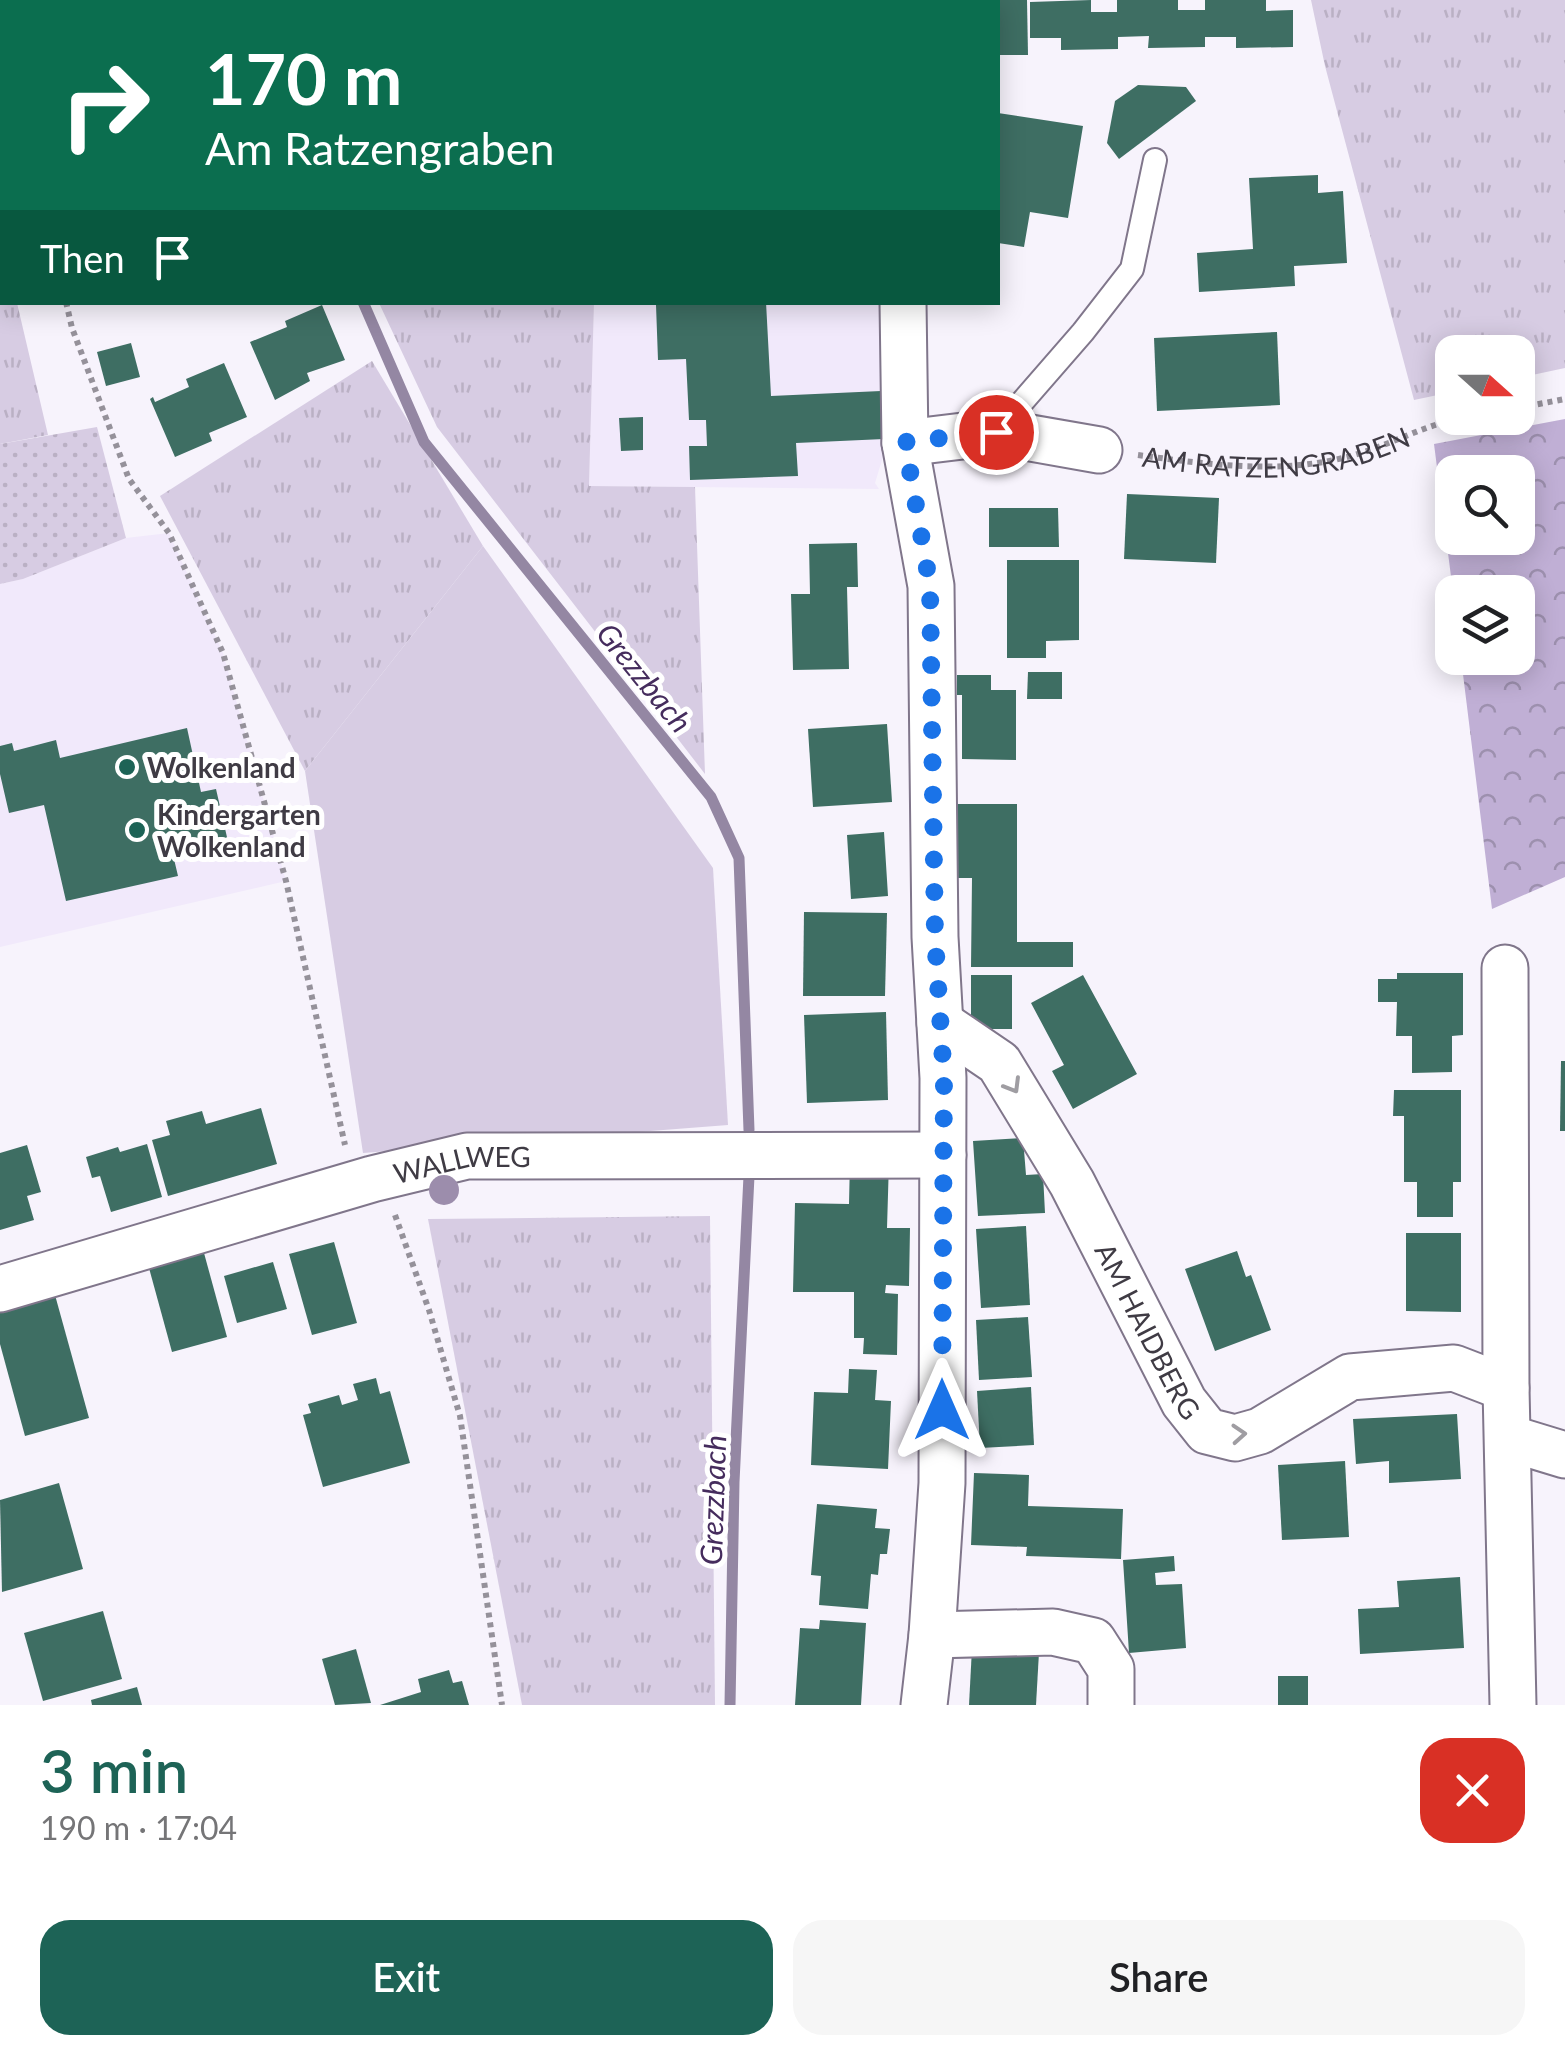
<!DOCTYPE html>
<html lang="en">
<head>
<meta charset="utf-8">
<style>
  body { margin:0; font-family:Lato,sans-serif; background:#f6f6f6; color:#202124; height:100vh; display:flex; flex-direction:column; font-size:38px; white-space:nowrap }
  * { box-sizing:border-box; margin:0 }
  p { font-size:32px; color:#757577 }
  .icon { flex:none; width:55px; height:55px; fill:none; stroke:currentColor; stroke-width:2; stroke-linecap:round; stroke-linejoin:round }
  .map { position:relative; height:1705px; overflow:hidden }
  .side { display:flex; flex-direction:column; background:#fff; flex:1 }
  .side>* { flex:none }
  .top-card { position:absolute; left:0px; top:0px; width:1000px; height:305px; box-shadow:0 5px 25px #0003; background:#0b6e4f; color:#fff; overflow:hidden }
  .needle { width:65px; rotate:111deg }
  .fabs { position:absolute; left:1435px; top:335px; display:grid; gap:20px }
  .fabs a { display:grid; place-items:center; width:100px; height:100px; border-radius:20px; background:#fff; box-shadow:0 5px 25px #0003; font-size:50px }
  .pin { position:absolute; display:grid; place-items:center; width:85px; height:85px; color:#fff; margin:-42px; border:5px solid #fff; border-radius:50%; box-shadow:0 2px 10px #0007 }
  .me { position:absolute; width:110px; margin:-55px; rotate:0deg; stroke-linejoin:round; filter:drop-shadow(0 0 8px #0008) }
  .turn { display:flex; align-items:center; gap:35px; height:210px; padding:0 40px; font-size:45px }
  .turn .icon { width:130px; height:130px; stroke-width:2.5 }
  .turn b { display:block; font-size:70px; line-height:85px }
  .then { display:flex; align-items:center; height:95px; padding:0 40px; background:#0003; gap:20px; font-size:38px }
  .round { display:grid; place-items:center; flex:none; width:105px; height:105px; border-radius:30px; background:#f6f6f6 }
  .overview { display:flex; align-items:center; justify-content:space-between; height:170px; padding:0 40px }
  h1 { font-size:60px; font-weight:600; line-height:75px; color:#1d6356 }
  .cta { display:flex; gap:20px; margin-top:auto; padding:20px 40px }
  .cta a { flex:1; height:115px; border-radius:30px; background:#1d6356; color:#fff; font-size:40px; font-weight:600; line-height:115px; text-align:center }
  .cta a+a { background:#f6f6f6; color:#202124 }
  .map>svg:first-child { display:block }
  .built { fill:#f1e9fb }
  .grass { fill:url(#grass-tufts) }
  .forest { fill:url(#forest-crowns); fill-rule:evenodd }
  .park { fill:url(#park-dots) }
  .garden { fill:#d7cce3 }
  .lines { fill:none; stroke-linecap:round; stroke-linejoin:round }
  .stream { stroke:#9487a3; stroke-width:11 }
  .building { fill:#3e6e63 }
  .lane-casing { stroke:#80768b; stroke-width:26 }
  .street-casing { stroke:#80768b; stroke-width:49 }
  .path { stroke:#95919a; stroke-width:6; stroke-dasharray:5 5; stroke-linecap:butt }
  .lane { stroke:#fff; stroke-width:22 }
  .street { stroke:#fff; stroke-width:45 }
  .tree { fill:#9c8dac }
  .oneway { stroke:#9f9da2 }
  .route { stroke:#1a73e8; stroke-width:18; stroke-dasharray:0 32.4 }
  .poi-dot { fill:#1d6356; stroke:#fff; stroke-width:4 }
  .labels { text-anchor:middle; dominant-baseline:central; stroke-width:10; stroke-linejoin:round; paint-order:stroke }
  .street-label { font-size:28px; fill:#3f3b44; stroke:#fff }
  .poi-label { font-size:28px; font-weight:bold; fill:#3f3b44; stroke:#fff; text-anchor:start }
  .water-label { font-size:30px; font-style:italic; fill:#452c5d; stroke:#fff }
</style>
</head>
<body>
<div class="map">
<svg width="1565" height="1705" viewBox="0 0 1565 1705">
  <defs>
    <pattern id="grass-tufts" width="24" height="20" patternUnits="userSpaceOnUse" patternTransform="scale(2.5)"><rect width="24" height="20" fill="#d7cce3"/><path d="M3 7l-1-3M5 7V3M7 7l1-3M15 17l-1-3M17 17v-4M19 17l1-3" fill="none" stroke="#bab0c4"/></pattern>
    <pattern id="forest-crowns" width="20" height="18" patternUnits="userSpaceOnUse" patternTransform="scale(2.5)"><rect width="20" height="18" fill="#c0afd5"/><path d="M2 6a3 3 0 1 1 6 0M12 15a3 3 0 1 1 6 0" fill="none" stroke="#9d90ae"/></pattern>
    <pattern id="park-dots" width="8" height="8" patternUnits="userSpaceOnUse" patternTransform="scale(2.5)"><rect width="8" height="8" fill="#d7cce3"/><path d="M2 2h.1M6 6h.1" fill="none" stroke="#bab0c4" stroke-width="1.8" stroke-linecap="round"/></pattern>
  </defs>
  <rect width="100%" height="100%" fill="#f7f3fc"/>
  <g class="built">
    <path d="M594,303H883L885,450L875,483L879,489L589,486Z"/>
    <path d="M169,533L223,653L286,881L0,947V584L23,579L126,538Z"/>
  </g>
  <g class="grass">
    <path d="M1311,0H1565V368L1518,378V352H1452V392L1414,400L1325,66Z"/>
    <path d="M0,232L2,302L17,303L48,435L0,444Z"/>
    <path d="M379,303H594L589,486L695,487L705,774L437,427Z"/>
    <path d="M372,361L483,546L305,771L160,496Z"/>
    <path d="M710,1216L715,1705H522L428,1219Z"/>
  </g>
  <path class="forest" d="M1565,419V877L1492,909L1461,658H1518V592H1453L1434,444ZM1452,472H1518V538H1452Z"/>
  <path class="park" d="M97,427L126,538L23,579L0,584V444Z"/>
  <path class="garden" d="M483,546L713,868L728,1125L363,1153L305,771Z"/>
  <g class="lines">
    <g class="stream">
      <path d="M363,302L424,442L711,797L739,858L749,1130"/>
      <path d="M730,1705L734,1482L749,1176"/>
    </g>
  </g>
  <g class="building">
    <path d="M998,0H1027L1028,55H998Z"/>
    <path d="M1091,0V12H1117V0H1178V10H1205V0H1266V11L1293,10V47L1236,48V37H1205V47L1148,48L1149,36L1118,37V49L1061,50V38H1030V2Z"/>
    <path d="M1138,85L1186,87L1196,101L1119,159L1107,143L1115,101Z"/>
    <path d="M998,113L1083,126L1068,218L1030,212L1024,247L998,243Z"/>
    <path d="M1318,175V193L1343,191L1347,263L1294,266L1295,286L1199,292L1197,253L1253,249L1249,178Z"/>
    <path d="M684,302H766L771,396L881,391L884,439L796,443L798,476L690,480L689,446H707L706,420H689L686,359L658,360L656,305Z"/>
    <path d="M322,305L345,360L307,373L310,381L275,400L250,342L287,327L285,321Z"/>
    <path d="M1277,332L1280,405L1157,411L1154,338Z"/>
    <path d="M131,343L140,377L106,386L97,352Z"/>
    <path d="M224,363L247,417L209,433L212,441L175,457L150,399L153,397L155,402L189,387L186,379Z"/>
    <path d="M643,417V450L621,451L619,418Z"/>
    <path d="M1127,494L1219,498L1216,563L1124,559Z"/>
    <path d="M989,508H1058L1059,547H989Z"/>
    <path d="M857,543L858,587H847L849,669L793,670L791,594H810L809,544Z"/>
    <path d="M1007,560H1079V640L1046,641V658H1007Z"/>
    <path d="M1028,672H1062V699H1027Z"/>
    <path d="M957,675H991V690H1016V760L962,759V695H957Z"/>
    <path d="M887,724L892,802L813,807L808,729Z"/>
    <path d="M187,728L201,792L216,789L229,846L174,859L178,876L66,901L44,805L9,813L0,774V746L12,743L14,751L56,740L60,758Z"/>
    <path d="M956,804H1017V942H1073V967H971L972,878H955Z"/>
    <path d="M884,832L888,896L851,899L847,835Z"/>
    <path d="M804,912L887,913L885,996H803Z"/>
    <path d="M1397,973H1463V1035L1452,1036V1072L1412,1073V1036H1396L1397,1002H1378V979H1397Z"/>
    <rect x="971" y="975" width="41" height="54"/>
    <path d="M1083,975L1137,1074L1073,1109L1052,1071L1064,1065L1031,1003Z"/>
    <path d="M886,1012L888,1100L807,1103L804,1015Z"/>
    <path d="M1561,1061H1565V1131H1560Z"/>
    <path d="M1394,1090H1461V1182H1453V1217H1417V1182H1404V1116H1393Z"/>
    <path d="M261,1108L277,1164L168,1196L152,1140L170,1135L166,1121L202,1111L206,1124Z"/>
    <path d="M1023,1138L1026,1175L1043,1174L1045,1213L978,1216L973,1141Z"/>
    <path d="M147,1144L162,1197L111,1212L100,1176L92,1178L86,1157L118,1147L120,1152Z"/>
    <path d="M27,1145L41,1192L27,1196L34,1220L0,1230V1153Z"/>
    <path d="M850,1160L889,1161L887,1228H910L909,1286L886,1285L885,1293L898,1294L897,1355L863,1354L864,1338H854V1292H793L795,1203L849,1204Z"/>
    <path d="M1026,1226L1030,1305L981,1308L976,1229Z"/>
    <path d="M1406,1233H1461V1312L1406,1311Z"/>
    <path d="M334,1242L357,1323L312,1335L289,1254Z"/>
    <path d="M1237,1251L1246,1277L1251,1275L1271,1330L1215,1351L1185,1269Z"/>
    <path d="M204,1253L227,1337L172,1352L149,1268Z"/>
    <path d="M273,1262L287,1309L237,1323L224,1276Z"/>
    <path d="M55,1295L89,1418L25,1436L0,1344V1311Z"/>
    <path d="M1028,1317L1032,1377L979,1380L976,1320Z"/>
    <path d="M849,1369L877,1370L875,1400L891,1401L888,1469L811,1465L814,1392L848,1393Z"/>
    <path d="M376,1378L380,1394L390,1391L410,1463L323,1487L303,1415L311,1413L308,1404L339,1395L342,1405L358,1400L353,1384Z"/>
    <path d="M1031,1387L1034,1445L980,1448L977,1391Z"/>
    <path d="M1457,1414L1461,1479L1389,1483V1461L1356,1464L1353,1419Z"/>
    <path d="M1345,1461L1349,1537L1282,1540L1278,1465Z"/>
    <path d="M974,1473L1029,1475L1028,1506L1123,1509L1121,1559L1026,1556L1027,1547L971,1545Z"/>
    <path d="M59,1483L83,1569L2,1592L0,1500Z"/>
    <path d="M817,1504L877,1509L875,1528L890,1529L887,1554H880L878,1575L871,1574L868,1609L819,1605L821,1576L811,1575Z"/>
    <path d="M1174,1556L1175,1571L1155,1573L1156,1585L1182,1584L1186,1648L1129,1653L1123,1560Z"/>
    <path d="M1460,1577L1464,1648L1360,1654L1358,1609L1399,1607L1397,1581Z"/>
    <path d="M103,1611L122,1679L43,1701L24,1633Z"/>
    <path d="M820,1620L866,1623L861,1705H795L800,1628L819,1629Z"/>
    <path d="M972,1648L1039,1652L1036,1705H969Z"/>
    <path d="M356,1649L371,1703L335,1705L322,1659Z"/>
    <path d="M449,1670L453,1683L462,1681L469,1705H380L421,1692L418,1679Z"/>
    <rect x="1278" y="1676" width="30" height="29"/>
    <path d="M137,1687L142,1705H92L91,1700Z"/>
  </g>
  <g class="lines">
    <g class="lane-casing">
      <path id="lane" d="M996,432L1083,332L1132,269L1155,160"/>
    </g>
    <g class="street-casing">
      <g id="street">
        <path d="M474,2L486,0"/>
        <path d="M943,2V0"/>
        <path d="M0,37L2,38"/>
        <path d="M903,302L905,443L931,586L935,937L943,1078L942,1483L932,1635L924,1705"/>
        <path d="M905,443L996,432L1099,450"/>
        <path d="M1505,968L1506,1388L1513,1705"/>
        <path id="s2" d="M940,1023L999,1063L1072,1183L1184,1402L1207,1431L1235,1438L1260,1431L1350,1377L1454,1368L1506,1388"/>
        <path id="s3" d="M0,1289L372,1179L467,1156L943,1155"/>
        <path d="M1509,1438L1565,1455"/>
        <path d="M932,1635L1053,1632L1093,1641L1111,1669V1705"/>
      </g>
    </g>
    <g class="path">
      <path d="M37,2V0"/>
      <path d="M259,2V0"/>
      <path d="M393,2V0"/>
      <path d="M0,144L2,143"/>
      <path d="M66,302L72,328L129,479L169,533L223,653L286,881L345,1145"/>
      <path d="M1518,408L1565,399"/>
      <path id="s1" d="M1138,455C1212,465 1288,476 1361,453C1396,442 1427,424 1463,418"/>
      <path d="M395,1215L429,1310L460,1416L502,1705"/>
    </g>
    <use href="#lane" class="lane"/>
    <use href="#street" class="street"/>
  </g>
  <circle class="tree" cx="444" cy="1190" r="15"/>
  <defs><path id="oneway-chevron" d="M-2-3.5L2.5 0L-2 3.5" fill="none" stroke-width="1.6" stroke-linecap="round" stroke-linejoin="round" transform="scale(2.5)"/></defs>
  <g class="oneway">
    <use href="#oneway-chevron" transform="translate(1013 1086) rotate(59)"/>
    <use href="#oneway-chevron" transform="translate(1239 1434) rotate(-4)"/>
  </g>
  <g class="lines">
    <path class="route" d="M942,1410L944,1078L935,937L930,586L905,442L996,432"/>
  </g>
  <g class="poi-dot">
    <circle cx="127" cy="767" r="10"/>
    <circle cx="137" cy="830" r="10"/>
  </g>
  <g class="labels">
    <g class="street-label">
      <text stroke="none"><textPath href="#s1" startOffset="140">AM RATZENGRABEN</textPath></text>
      <text stroke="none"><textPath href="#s3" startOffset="480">WALLWEG</textPath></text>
      <text stroke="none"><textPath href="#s2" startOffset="378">AM HAIDBERG</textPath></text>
    </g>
    <g class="poi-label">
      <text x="147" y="767">Wolkenland</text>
      <text x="157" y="814">Kindergarten<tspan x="157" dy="32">Wolkenland</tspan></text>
    </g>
    <g class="water-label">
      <text transform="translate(645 677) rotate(51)">Grezzbach</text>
      <text transform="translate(712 1500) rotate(-88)">Grezzbach</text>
    </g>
  </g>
</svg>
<div class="fabs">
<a><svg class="needle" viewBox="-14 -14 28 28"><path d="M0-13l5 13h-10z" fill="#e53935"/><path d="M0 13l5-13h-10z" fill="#757577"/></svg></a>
<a><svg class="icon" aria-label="search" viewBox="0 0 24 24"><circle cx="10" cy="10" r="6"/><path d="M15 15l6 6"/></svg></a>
<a><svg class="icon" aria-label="layers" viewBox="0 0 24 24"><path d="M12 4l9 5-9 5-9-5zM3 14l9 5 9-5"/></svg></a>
</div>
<div class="pin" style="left:996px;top:432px;background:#d93025"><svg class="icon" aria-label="arrive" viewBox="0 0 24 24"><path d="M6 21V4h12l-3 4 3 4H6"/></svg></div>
<svg class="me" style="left:942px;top:1410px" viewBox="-20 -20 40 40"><path d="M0-17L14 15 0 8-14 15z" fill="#1a73e8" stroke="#fff" stroke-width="4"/></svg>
<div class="top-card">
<div class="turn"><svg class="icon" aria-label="right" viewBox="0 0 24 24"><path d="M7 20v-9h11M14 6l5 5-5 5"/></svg><div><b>170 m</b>Am Ratzengraben</div></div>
<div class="then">Then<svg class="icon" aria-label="arrive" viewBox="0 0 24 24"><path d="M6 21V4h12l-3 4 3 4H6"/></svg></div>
</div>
</div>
<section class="side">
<div class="overview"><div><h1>3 min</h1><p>190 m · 17:04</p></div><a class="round" style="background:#d93025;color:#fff"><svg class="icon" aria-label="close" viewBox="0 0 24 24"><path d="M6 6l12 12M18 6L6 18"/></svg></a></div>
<div class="cta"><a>Exit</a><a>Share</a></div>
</section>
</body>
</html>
